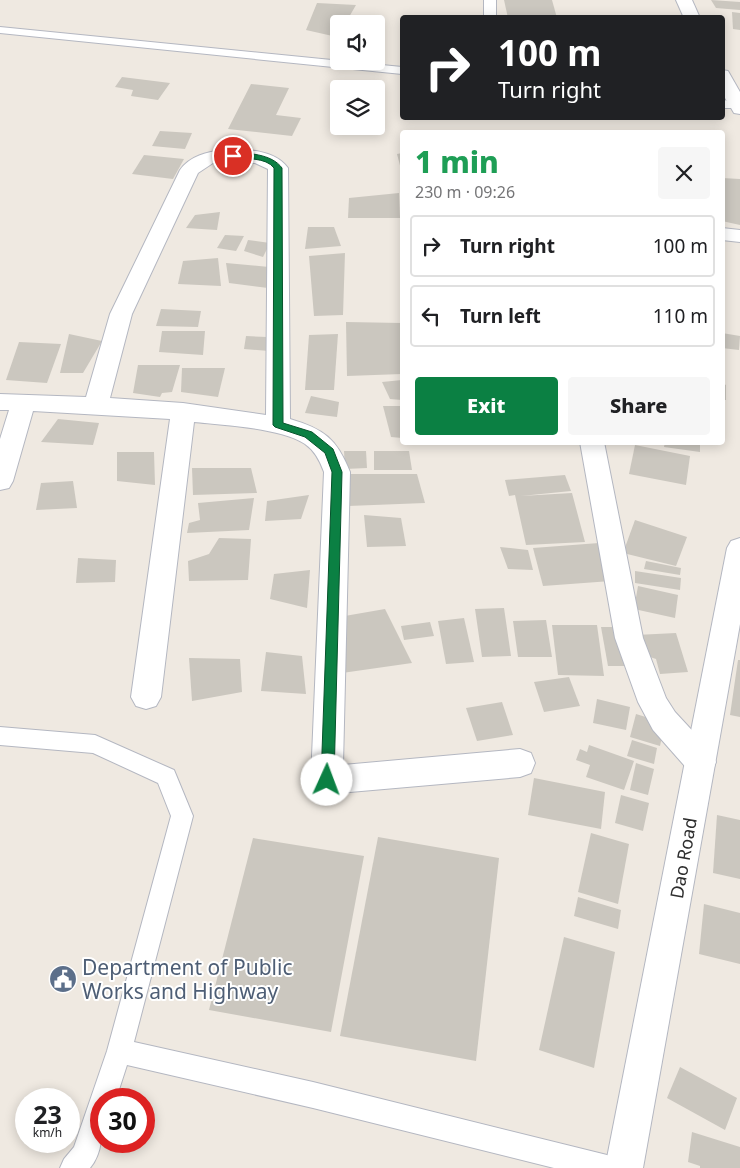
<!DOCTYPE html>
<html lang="en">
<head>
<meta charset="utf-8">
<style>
  body { margin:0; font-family:"Noto Sans",sans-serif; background:#f6f6f6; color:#202124; height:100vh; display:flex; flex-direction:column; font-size:19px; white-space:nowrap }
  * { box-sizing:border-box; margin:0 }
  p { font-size:16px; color:#757577 }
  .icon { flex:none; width:28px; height:28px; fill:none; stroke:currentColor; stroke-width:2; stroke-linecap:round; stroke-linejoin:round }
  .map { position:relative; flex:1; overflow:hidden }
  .drawer { position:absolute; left:400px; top:130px; width:325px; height:315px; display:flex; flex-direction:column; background:#fff; border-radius:5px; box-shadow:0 2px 12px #0003 }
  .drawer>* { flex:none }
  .hud { position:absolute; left:400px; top:15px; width:325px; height:105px; border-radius:5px; box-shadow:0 2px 12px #0003; background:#202124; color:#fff; overflow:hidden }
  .buttons { position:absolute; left:330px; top:15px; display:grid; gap:10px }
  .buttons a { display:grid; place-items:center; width:55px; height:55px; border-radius:5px; background:#fff; box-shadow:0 2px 12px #0003; font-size:25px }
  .speed { position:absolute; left:15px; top:1088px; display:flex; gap:10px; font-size:25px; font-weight:700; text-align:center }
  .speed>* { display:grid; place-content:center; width:65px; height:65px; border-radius:50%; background:#fff; box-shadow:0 2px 12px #0003; line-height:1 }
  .speed small { font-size:12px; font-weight:400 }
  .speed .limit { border:8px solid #d22; background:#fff; color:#111 }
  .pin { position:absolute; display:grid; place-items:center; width:42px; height:42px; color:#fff; margin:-21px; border:2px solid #fff; border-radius:50%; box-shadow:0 1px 5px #0007 }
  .me { position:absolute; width:55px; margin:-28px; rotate:2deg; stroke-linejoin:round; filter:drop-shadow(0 0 4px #0008) }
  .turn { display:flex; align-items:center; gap:18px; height:105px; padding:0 15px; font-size:22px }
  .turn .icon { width:65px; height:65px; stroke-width:2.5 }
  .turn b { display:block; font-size:35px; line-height:42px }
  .round { display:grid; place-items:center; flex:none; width:52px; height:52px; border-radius:5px; background:#f6f6f6 }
  .headline { display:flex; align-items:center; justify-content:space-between; height:85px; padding:0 15px }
  h1 { font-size:30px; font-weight:800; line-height:38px; color:#1e9e55 }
  .primary-button { display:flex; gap:10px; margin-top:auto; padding:10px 15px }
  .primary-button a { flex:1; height:58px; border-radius:5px; background:#0b8043; color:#fff; font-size:20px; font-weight:800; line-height:58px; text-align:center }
  .primary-button a+a { background:#f6f6f6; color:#202124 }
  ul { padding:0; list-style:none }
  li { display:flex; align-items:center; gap:15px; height:62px; margin:0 10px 8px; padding:0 5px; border:2px solid #e0e0e0; border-radius:5px }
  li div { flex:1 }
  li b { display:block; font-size:19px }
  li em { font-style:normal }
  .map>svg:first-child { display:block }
  .building { fill:#cbc7bf }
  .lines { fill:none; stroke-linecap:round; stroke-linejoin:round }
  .lane-casing { stroke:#b4b7c1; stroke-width:2 }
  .street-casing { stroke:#b4b7c1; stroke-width:2 }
  .secondary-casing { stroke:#b4b7c1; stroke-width:2 }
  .lane { fill:#fff; fill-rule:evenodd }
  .street { fill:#fff; fill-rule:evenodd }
  .secondary { fill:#fff; fill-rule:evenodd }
  .route { fill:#0b8043; stroke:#07532c }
  .labels { text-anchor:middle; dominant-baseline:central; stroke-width:4; stroke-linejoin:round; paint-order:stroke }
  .street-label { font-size:18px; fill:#2e2e2e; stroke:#fff }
  .near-service-label { font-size:21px; fill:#4e5e75; stroke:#fff; text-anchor:start }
</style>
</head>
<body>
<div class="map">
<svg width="740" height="1168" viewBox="0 0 740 1168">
  <rect width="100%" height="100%" fill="#efe9e1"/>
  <g class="building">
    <path d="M504,0H552L557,18H508Z"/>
    <path d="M711,0L740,2V10L716,8Z"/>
    <path d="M317,3L356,5L345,24H339V34L337,37L306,30Z"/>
    <path d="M732,12L740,13V30L733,29Z"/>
    <path d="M122,77L170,83L158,100L131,96L133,90L115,87Z"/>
    <path d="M251,84L289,88L276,115L301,118L292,136L228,129Z"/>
    <path d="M160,131L192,133L185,149L152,146Z"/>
    <path d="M402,153V173L397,154Z"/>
    <path d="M144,155L184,159L173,179L132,174Z"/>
    <path d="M722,178L740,179V225L722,221Z"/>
    <path d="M399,193L400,218H348L349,198Z"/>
    <path d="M220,212L217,230L186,228L195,215Z"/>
    <path d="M308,227H334L341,246L305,249Z"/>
    <path d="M225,235L244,236L236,251L217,248Z"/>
    <path d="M248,240L270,243L263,257L244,251Z"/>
    <path d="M345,253L343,315L314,316L309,256Z"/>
    <path d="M218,258L221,286L178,284L183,261Z"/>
    <path d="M226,263L269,267L268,288L229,283Z"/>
    <path d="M161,309L201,311L198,327L156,326Z"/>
    <path d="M346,322L402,323V374L347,376Z"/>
    <path d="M162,331H205L203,355L159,352Z"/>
    <path d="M722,333L740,336L739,350L722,348Z"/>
    <path d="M69,334L102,341L83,373H60Z"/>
    <path d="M338,334L334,390H305L309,335Z"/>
    <path d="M246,336L267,337L269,351L244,349Z"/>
    <path d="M19,342L61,344L47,383L6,380Z"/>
    <path d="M138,365H180L172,392L162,393L160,397L133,393Z"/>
    <path d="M182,368H225L218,397L181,392Z"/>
    <path d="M402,380V400L390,399L382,382Z"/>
    <path d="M722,383L726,385V400H722Z"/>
    <path d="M311,396L339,402L337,417L305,413Z"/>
    <path d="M383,406H402V438L391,437Z"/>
    <path d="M58,419L99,423L93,445L41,442Z"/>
    <path d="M665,442H700V452L664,447Z"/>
    <path d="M635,445L690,456L686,485L629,474Z"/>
    <path d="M344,451H366L367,468L345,469Z"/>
    <path d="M374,451H409L412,470H374Z"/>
    <path d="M117,452H154L155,485L117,481Z"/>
    <path d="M192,468H251L257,493L193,495Z"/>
    <path d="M347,474H417L425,503L348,506Z"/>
    <path d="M565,475L571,491L521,496L572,493L585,542L526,545L515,495L509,496L505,480Z"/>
    <path d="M73,481L77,508L36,510L41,483Z"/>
    <path d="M309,495L301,519L265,521L267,501Z"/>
    <path d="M254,498L249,530L187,533L189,523L200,520L198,503Z"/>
    <path d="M364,515L401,518L406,546L367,547Z"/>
    <path d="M635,520L687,537L676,566L623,553Z"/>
    <path d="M219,538L251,539L248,580L189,581L188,561L209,554Z"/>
    <path d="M599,543L611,581L543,586L533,548Z"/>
    <path d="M500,547L528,550L533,570L508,569Z"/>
    <path d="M78,558L116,560L115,582L76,583Z"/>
    <path d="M646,561L681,568L680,575L644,569Z"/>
    <path d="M310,570L307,608L270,599L274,574Z"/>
    <path d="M635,571L681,578L680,590L635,583Z"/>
    <path d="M638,586L678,595L675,618L634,609Z"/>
    <path d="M504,608L511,656L482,657L475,609Z"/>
    <path d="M385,609L412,663L342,673L339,617Z"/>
    <path d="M464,618L474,662L446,664L438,621Z"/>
    <path d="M546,620L552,657H518L513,621Z"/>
    <path d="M430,622L434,636L404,640L401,626Z"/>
    <path d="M552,625H597L604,676L558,675Z"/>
    <path d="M601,627H623L631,666H608Z"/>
    <path d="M676,633L688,672L660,674L656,659L641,654L636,635Z"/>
    <path d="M266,652L302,656L306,694L261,691Z"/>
    <path d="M189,658L240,659L242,692L192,701Z"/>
    <path d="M738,660H740V717L730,715Z"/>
    <path d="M569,677L580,706L544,712L534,682Z"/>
    <path d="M597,699L630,707L626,730L593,723Z"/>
    <path d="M502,702L513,735L477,741L466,708Z"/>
    <path d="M636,714L665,723L660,746L630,737Z"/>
    <path d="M632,740L657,748L654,764L627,756Z"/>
    <path d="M589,745L634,761L624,790L586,777L590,765L576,760L580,749L587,752Z"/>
    <path d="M636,763L654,769L648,795L630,790Z"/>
    <path d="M534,778L605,792L601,829L528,815Z"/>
    <path d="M621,795L649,803L643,831L615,823Z"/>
    <path d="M717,815L740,820V879L713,873Z"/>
    <path d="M591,833L629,844L618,904L578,892Z"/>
    <path d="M378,837L499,858L476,1061L340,1036Z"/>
    <path d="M253,838L364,856L331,1032L209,1010Z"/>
    <path d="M578,897L621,910L618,929L574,916Z"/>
    <path d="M704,904L740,913V964L699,954Z"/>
    <path d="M564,937L615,952L594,1068L539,1050Z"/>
    <path d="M680,1067L737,1098L725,1130L667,1098Z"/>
    <path d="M692,1132L740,1147V1168H700V1166L688,1162Z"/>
  </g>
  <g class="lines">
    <g class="lane-casing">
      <g id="lane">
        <rect x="484" y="0" width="12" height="18"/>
        <path d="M0,27L402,67V74L0,33Z"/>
        <path d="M722,100L740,102V108H722Z"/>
        <path d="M0,727L95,735L174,770L193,816L134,1042L313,1082L607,1155L616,1159L620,1168H554L313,1108L127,1065L116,1099H101C101,1122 106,1149 90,1168H60L64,1159L74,1147L107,1051L171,816L158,783L93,753L0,745Z"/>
      </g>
    </g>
    <g class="street-casing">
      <g id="street">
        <path d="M223,150C244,149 274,149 288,168L290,419C324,429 337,439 350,472L343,765L520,749L531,753L535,763L531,773L520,777L327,794L316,790L311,780L324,472C320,461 315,451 305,444C281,428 223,425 194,422L161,697L156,706L146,709L136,706L131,697L170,419L33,411L13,481L9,488L0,490V439L9,410H0V394L86,397L110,314L180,170C190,156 207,152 223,150ZM223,162L255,163L268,169L266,415L183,403L110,398L132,314L198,173L213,163Z"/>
        <path d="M722,228L740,230V242L722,240Z"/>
        <path d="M580,442H604L643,638L666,698L675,712L712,752L716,762L712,772L701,776L690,772L653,730L638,702L615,638Z"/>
      </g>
    </g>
    <g class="secondary-casing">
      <g id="secondary">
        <path d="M676,0H692L700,18H684Z"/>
        <path d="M722,70L728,71L740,92V114L734,113L722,93Z"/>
        <path d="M740,538V624L643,1168H605L727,548L731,541Z"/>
      </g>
    </g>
    <use href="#lane" class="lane"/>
    <use href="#street" class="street"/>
    <use href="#secondary" class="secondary"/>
  </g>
  <path class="route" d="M230,154C247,152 272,154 282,168L283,423L312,432L333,449L342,472L334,780L332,784L327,785L323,784L321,780L332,472L325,453L305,437L275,427L273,425L274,168C266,157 245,159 233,158L229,156Z"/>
  <defs>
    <g id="civic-disc" transform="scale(1.4375)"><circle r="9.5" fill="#5c6f8a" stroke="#fff"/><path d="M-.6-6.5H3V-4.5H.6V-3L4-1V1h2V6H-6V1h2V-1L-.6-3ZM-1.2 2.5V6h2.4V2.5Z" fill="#fff"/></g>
  </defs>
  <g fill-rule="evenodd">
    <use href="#civic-disc" x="63" y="979"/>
  </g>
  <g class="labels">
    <g class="street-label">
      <text transform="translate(683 858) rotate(-80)">Dao Road</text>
    </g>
    <g class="near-service-label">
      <text x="82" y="967">Department of Public<tspan x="82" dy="24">Works and Highway</tspan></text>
    </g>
  </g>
</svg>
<div class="buttons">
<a><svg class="icon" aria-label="sound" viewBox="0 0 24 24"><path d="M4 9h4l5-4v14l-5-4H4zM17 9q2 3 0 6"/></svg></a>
<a><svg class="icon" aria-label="layers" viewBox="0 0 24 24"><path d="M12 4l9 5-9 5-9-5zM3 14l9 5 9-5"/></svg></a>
</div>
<div class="speed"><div>23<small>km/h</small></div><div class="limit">30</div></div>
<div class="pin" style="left:233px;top:156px;background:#d93025"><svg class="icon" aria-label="arrive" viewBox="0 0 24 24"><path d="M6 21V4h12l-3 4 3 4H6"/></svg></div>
<svg class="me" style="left:327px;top:780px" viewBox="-20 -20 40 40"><circle r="19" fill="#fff"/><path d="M0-13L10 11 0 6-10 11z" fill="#0b8043"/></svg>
<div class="hud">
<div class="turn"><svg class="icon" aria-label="right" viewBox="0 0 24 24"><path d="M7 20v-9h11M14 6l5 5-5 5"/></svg><div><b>100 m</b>Turn right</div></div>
</div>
<section class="drawer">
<div class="headline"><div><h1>1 min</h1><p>230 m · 09:26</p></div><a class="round"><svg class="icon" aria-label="close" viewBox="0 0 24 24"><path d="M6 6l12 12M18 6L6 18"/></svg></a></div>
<ul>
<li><svg class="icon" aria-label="right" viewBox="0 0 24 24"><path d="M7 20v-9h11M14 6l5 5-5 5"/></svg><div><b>Turn right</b></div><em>100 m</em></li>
<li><svg class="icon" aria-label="left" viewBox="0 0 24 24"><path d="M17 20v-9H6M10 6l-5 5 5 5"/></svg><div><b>Turn left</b></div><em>110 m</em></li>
</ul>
<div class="primary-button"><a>Exit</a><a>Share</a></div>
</section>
</div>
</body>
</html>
